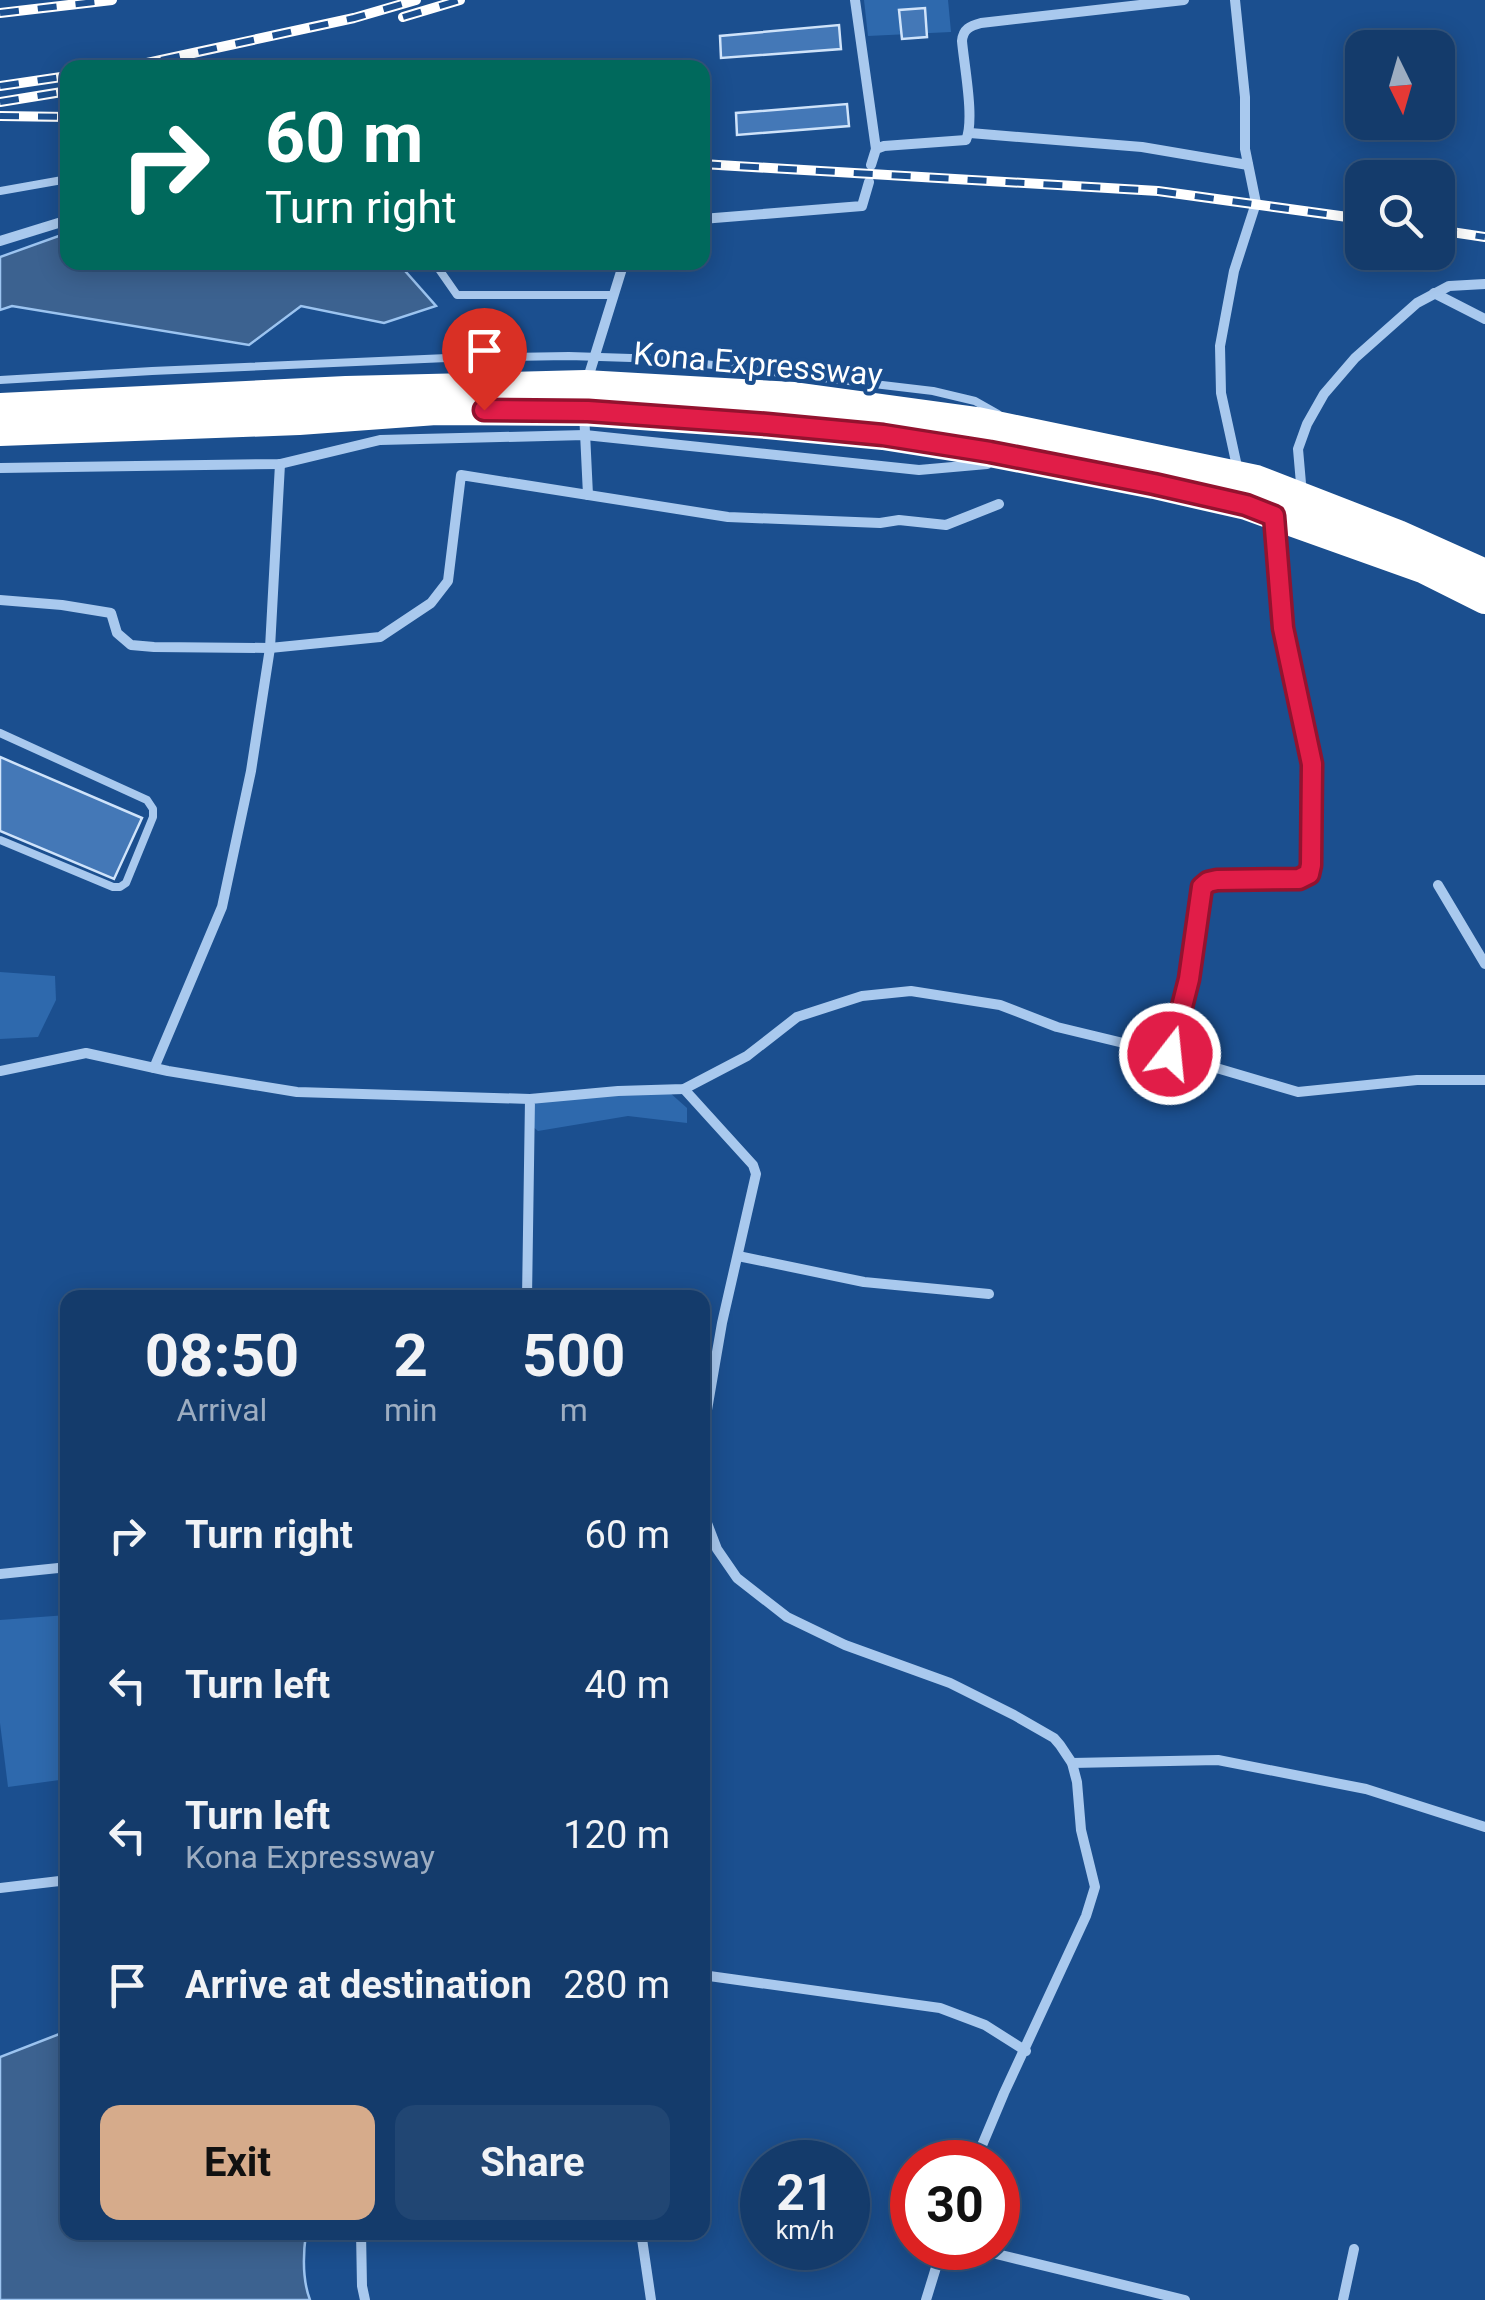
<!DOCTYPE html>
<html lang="en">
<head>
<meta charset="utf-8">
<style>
  body { margin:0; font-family:Roboto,sans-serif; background:#214673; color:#f1f3f6; height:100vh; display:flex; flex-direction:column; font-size:38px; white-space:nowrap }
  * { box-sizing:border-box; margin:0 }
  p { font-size:32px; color:#9dadc1 }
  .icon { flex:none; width:55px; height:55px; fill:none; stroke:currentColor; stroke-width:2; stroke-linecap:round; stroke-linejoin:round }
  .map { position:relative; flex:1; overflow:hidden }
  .sheet { position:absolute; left:60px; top:1290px; width:650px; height:950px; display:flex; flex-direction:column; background:#143b6b; border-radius:20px; box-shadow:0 5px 25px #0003,0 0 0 2px #33557e }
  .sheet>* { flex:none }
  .guide { position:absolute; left:60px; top:60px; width:650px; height:210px; border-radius:20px; box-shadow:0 5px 25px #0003,0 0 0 2px #33557e; background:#00695c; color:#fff; overflow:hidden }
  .needle { width:65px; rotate:175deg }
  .tools { position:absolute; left:1345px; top:30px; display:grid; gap:20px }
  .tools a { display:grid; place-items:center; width:110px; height:110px; border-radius:20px; background:#143b6b; box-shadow:0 5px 25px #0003,0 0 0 2px #33557e; font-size:50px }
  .speed { position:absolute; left:740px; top:2140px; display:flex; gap:20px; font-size:50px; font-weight:700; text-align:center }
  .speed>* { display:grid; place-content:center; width:130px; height:130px; border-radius:50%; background:#143b6b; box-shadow:0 5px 25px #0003,0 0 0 2px #33557e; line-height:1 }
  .speed small { font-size:25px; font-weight:400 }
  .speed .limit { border:15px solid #d22; background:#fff; color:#111 }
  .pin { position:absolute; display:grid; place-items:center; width:85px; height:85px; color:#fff; margin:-102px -42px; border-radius:50% 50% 50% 0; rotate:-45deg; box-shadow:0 0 10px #0007 }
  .pin .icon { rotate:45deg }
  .me { position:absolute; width:110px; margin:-55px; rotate:16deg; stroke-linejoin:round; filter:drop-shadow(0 0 8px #0008) }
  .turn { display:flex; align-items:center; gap:35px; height:210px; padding:0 40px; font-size:45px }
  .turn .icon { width:130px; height:130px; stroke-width:2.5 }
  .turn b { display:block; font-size:70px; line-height:85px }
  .eta { display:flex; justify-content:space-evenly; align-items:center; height:170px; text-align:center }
  .eta b { font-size:60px; font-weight:700; line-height:70px }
  .button { display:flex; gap:20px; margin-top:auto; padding:20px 40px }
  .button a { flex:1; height:115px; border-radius:20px; background:#d6ab8b; color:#111; font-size:40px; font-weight:700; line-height:115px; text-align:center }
  .button a+a { background:#214673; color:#f1f3f6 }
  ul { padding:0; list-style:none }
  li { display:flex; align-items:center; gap:30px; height:150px; padding:0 40px }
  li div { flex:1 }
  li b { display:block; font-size:38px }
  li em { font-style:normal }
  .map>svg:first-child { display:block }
  .green { fill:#2e69ad }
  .water { fill:#3c6290; stroke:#9cc4f0; stroke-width:2.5 }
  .building { fill:#4478b7; stroke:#cfe3fa; stroke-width:2.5 }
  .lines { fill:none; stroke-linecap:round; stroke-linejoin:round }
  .lane { stroke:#a9c9ee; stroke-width:8 }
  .street { stroke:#a9c9ee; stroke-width:10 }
  .highway { stroke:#fff; stroke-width:30 }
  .rail-casing { stroke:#fff; stroke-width:10 }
  .rail { stroke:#1b4f8f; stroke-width:6; stroke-dasharray:19; stroke-linecap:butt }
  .route-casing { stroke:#92132f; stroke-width:25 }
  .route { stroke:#e11d48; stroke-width:18 }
  .labels { text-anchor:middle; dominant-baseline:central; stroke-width:8; stroke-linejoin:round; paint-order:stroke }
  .street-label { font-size:32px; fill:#fff; stroke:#1b4f8f }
</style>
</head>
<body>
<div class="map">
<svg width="1485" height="2300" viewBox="0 0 1485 2300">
  <rect width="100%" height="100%" fill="#1b4f8f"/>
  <g class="green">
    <path d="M864,0H948L951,32L868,36Z"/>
    <path d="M0,972L55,976L56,1000L38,1037L0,1039Z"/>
    <path d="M669,1092L687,1108V1123L628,1116L538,1131L532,1126V1101Z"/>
    <path d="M67,1615V1779L8,1787L0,1723V1620Z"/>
  </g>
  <g class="water">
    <path d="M67,233L68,262L398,263L436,306L384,323L301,306L249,345L12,306L0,310V257Z"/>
    <path d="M67,2031L68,2232L306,2233C303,2255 302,2279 310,2300H0V2057Z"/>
  </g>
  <g class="building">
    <path d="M925,8L927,37L902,39L899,10Z"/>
    <path d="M839,25L841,49L721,58L720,36Z"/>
    <path d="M847,104L849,126L737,135L736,113Z"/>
    <path d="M0,757L142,818L114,879L0,831Z"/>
  </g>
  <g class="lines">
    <g class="lane">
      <path d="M0,191L68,179"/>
      <path d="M434,262L457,295H614"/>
      <path d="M0,380L152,371L447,358L569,356L662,359L933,391L975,401L998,414"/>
      <path d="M0,733L147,800L153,809V817L126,883L120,887H113L0,840"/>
    </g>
    <g class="street">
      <path d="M855,0L876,149"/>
      <path d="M1235,0L1245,97V149L1256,203L1234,271L1220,346L1221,393L1238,471"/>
      <path d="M970,133L1142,147L1248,165"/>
      <path d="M871,165L876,149L884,146L966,140C975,120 964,65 962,41C963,29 970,26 981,23L1184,0"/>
      <path d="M702,219L862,206L869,182"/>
      <path d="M0,241L68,220"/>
      <path d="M1434,293L1485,319"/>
      <path d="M587,381L624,262"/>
      <path d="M584,412L588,495"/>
      <path d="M0,468L280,464L380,440L585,435L919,470L987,464"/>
      <path d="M1302,495L1298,449L1307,424L1324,394L1355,358L1417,303L1449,286L1485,284"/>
      <path d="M0,600L62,605L111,613L117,633L131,645L154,647L270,648L380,637L431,603L448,581L461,475L728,517L880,523L899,520L946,525L999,504"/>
      <path d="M1438,885L1485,964"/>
      <path d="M1169,1054L1189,979L1202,887L1208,882L1217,880C1243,881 1287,886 1309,873L1312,763L1283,628L1274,522"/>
      <path d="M154,1068L222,907L251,771L270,648L280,464"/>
      <path d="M0,1071L86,1053L168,1071L297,1092L530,1099"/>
      <path d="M684,1089L753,1165L756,1174L722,1323L702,1439"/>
      <path d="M738,1256L864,1282L989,1294"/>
      <path d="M527,1298L530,1099L618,1091L684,1089L747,1056L797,1017L862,996L911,991L1000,1005L1057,1027L1169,1054L1298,1092L1417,1080H1485"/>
      <path d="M702,1510L717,1549L737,1578L787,1617L845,1645L950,1683L1014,1715L1054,1738L1060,1745L1072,1763L1077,1782L1081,1830L1095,1887L1086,1916L1004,2093L975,2162"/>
      <path d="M0,1574L68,1567"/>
      <path d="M1072,1763L1218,1760L1366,1789L1485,1827"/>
      <path d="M0,1888L68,1880"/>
      <path d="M702,1975L940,2008L985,2025L1026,2051"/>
      <path d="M361,2232L362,2286L365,2300"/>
      <path d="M641,2232L651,2300"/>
      <path d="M972,2248L1185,2300"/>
      <path d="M926,2300L942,2248"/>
      <path d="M1343,2300L1354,2249"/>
    </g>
    <g class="highway">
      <path d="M0,408L346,391L585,385L794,397L977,422L1256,480L1398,535L1485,574"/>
      <path d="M0,431L299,420L436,410L584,411L767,424L883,435L990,452L1154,484L1246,505L1425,569L1485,599"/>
    </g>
    <g class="rail-casing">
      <g id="rail">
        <path d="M0,13L112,0"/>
        <path d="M403,17L460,0"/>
        <path d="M124,68L354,18L416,0"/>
        <path d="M0,86L68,76"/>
        <path d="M0,102L68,91"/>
        <path d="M0,116L68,117"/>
        <path d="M702,164L1158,191L1362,219"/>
        <path d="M1438,230L1485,237"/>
      </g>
    </g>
    <use href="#rail" class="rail"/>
  </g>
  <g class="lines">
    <g class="route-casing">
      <path id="route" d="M484,410L588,411L767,424L883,435L990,452L1154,484L1246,505L1274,516L1283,628L1312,764L1311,865L1309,874L1299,879L1217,880L1208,882L1202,887L1189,979L1170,1054"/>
    </g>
    <use href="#route" class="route"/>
  </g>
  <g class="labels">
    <g class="street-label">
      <text transform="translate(758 364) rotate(5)">Kona Expressway</text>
    </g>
  </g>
</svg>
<div class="tools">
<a><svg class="needle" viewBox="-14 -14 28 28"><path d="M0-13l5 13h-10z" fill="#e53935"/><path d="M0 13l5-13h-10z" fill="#9dadc1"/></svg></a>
<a><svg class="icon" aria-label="search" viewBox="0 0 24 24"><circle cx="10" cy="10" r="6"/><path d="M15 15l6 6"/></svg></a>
</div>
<div class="speed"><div>21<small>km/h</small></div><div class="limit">30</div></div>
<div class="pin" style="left:484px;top:410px;background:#d93025"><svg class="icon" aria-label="arrive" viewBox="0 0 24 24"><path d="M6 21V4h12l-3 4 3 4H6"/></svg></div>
<svg class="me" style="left:1170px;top:1054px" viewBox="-20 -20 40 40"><circle r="17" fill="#e11d48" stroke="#fff" stroke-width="3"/><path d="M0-11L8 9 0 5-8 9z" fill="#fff"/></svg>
<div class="guide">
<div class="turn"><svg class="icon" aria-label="right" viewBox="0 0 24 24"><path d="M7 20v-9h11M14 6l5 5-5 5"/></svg><div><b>60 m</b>Turn right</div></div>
</div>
<section class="sheet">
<div class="eta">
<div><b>08:50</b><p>Arrival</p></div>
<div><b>2</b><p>min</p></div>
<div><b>500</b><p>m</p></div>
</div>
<ul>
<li><svg class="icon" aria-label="right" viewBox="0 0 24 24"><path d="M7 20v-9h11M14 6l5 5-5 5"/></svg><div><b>Turn right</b></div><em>60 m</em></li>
<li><svg class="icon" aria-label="left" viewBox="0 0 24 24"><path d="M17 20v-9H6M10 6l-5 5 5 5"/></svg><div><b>Turn left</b></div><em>40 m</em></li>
<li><svg class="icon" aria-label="left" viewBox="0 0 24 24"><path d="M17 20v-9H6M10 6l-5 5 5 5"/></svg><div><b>Turn left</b><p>Kona Expressway</p></div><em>120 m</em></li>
<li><svg class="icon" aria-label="arrive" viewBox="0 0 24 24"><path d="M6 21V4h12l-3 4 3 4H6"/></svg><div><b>Arrive at destination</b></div><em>280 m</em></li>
</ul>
<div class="button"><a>Exit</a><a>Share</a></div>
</section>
</div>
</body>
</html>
